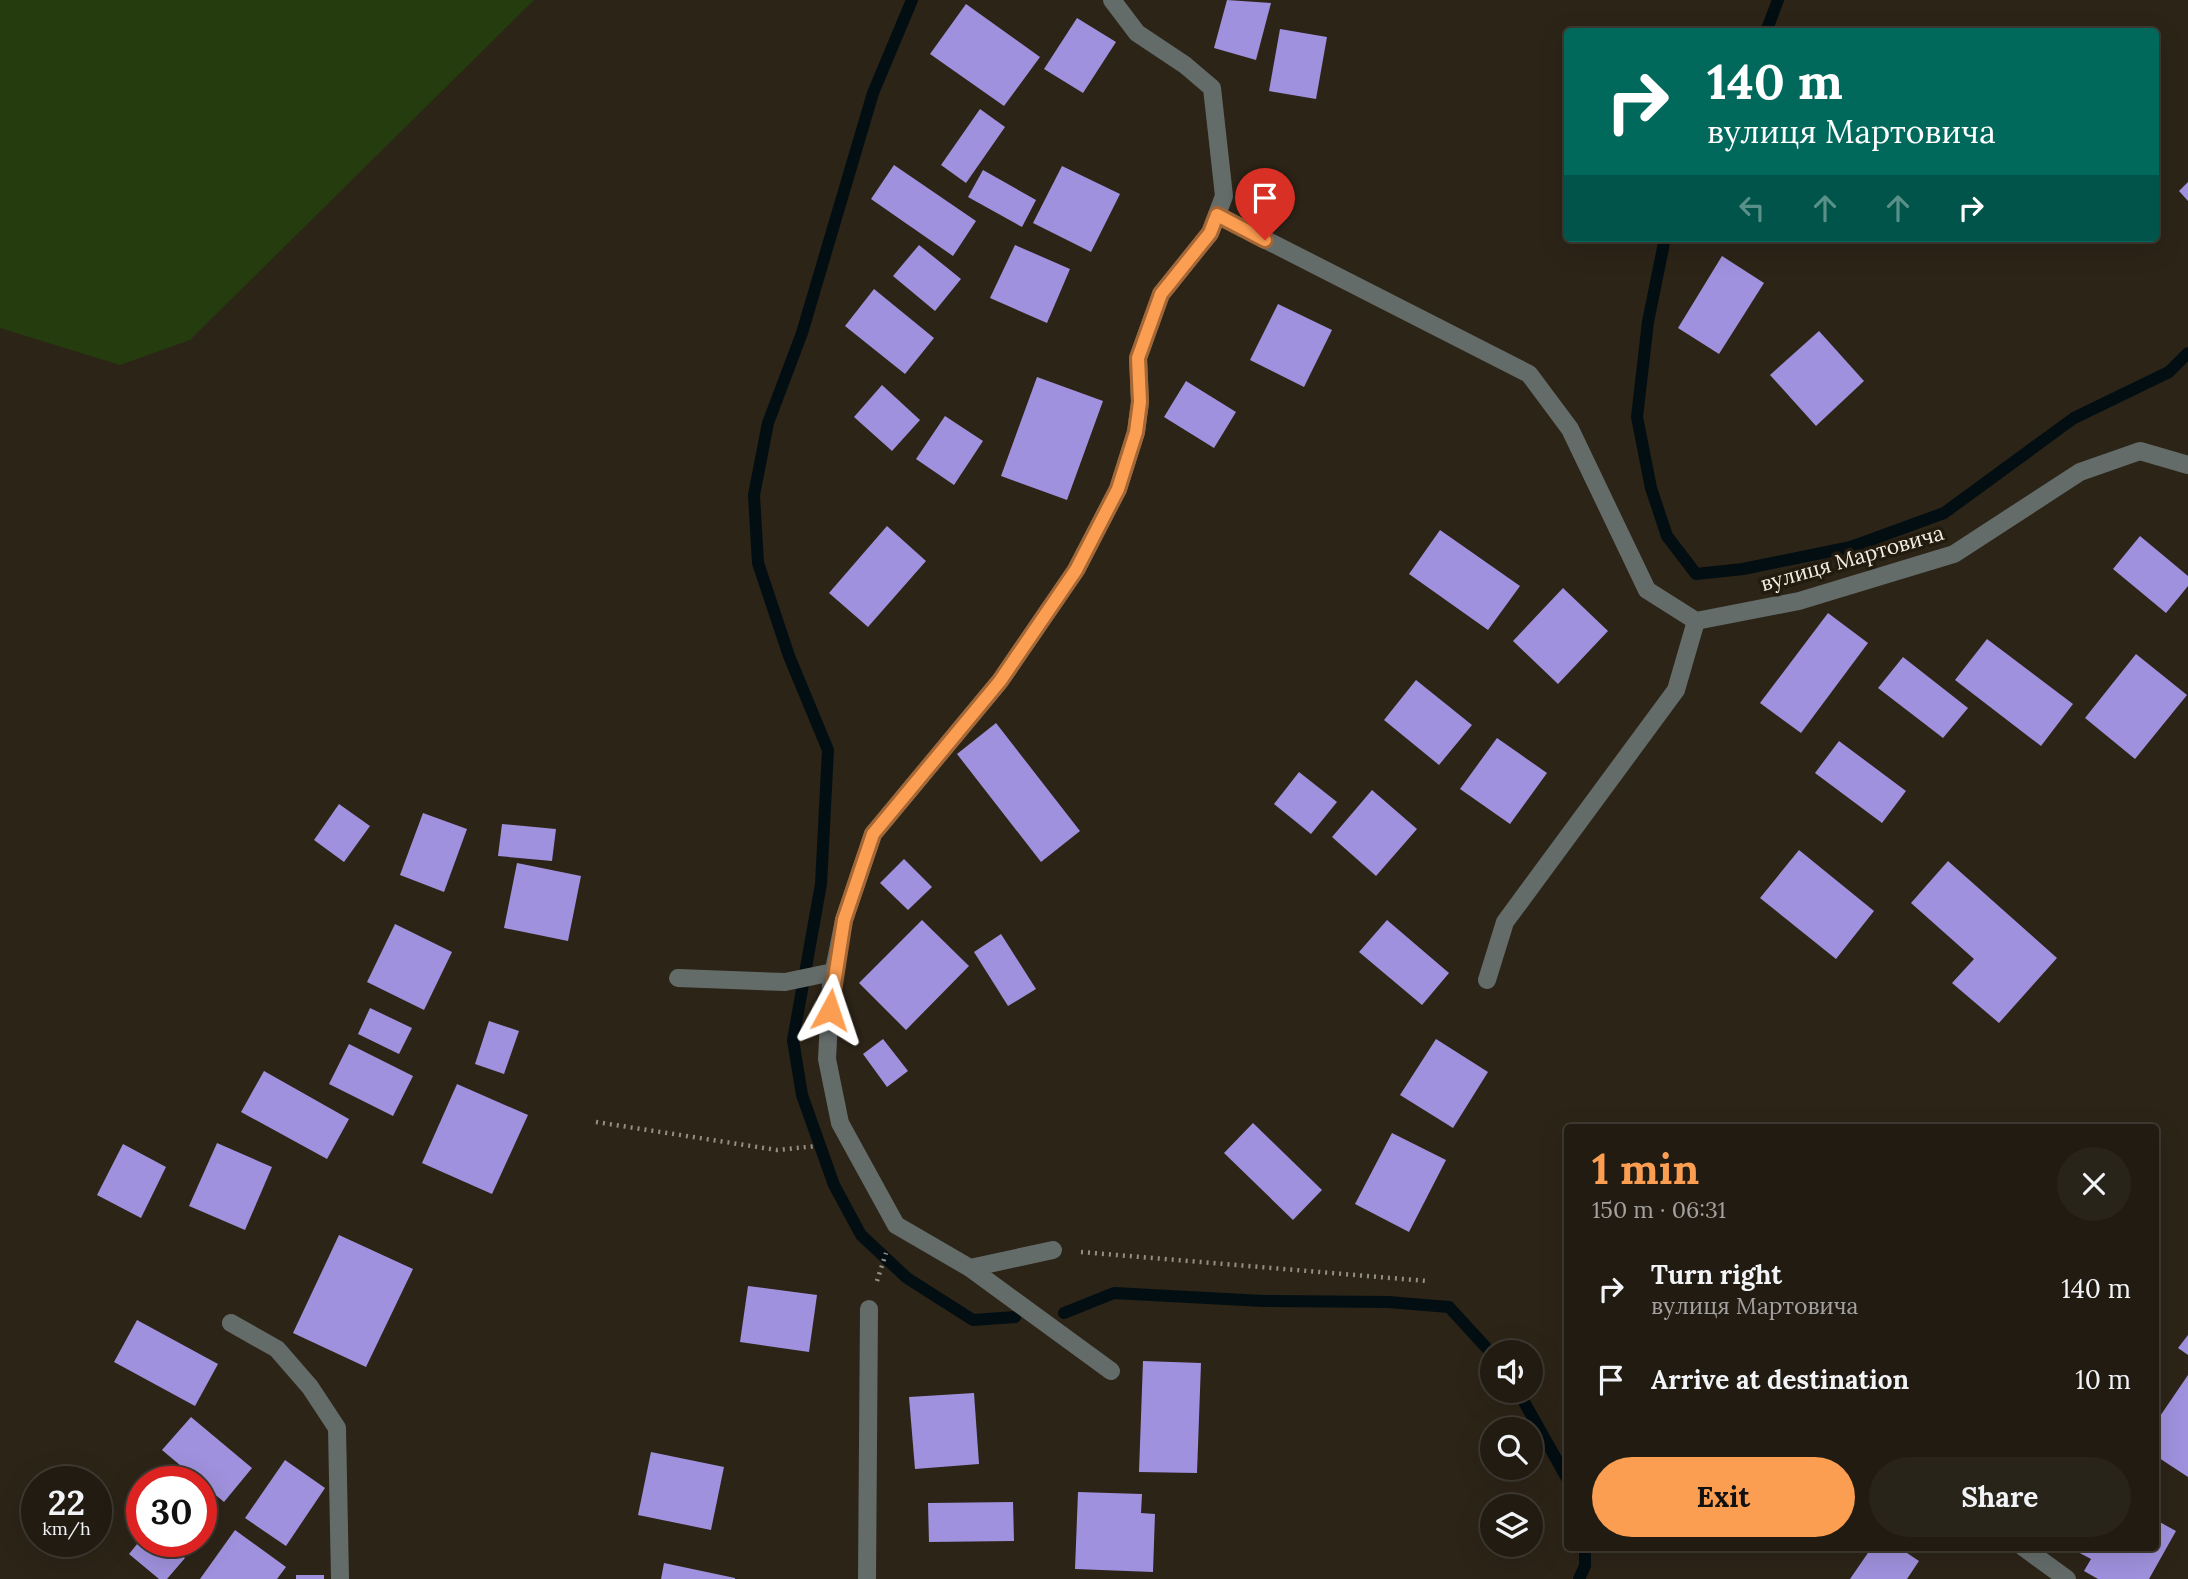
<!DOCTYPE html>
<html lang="en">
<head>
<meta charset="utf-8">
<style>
  body { margin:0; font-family:Lora,serif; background:#29241a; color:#f1f3f6; height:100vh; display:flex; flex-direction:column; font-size:26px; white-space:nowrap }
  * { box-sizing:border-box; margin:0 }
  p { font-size:23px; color:#a2a19f }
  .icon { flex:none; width:38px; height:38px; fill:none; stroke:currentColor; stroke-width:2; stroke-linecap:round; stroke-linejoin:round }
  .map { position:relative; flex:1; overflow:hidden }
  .drawer { position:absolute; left:1564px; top:1124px; width:595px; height:427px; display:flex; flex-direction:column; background:#211b11; border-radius:7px; box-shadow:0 7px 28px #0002,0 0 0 2px #3e3931 }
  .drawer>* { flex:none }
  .top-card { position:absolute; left:1564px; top:28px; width:595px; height:214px; border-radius:7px; box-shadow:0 7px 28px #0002,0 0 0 2px #3e3931; background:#00695c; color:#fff; overflow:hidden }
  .buttons { position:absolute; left:1480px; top:1340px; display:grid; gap:14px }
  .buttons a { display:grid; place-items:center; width:63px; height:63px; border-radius:50%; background:#211b11; box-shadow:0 7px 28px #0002,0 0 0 2px #3e3931; font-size:35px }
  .speed { position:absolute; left:21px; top:1466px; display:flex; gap:14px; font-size:35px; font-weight:700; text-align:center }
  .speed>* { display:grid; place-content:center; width:91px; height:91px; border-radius:50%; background:#211b11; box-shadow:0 7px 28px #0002,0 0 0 2px #3e3931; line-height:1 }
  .speed small { font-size:18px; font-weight:400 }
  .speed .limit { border:10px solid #d22; background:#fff; color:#111 }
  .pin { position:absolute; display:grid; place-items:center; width:60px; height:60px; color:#fff; margin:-72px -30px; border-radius:50% 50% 50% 0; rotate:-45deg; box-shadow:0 0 7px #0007 }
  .pin .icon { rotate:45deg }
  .me { position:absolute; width:77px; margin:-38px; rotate:5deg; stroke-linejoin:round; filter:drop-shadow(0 0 5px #0008) }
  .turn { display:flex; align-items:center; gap:24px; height:147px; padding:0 28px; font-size:32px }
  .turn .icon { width:91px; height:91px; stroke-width:2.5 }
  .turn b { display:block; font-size:49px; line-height:60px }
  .lanes { display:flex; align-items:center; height:66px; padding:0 28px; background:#0003; justify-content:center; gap:35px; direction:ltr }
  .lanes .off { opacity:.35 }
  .round { display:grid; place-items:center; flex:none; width:74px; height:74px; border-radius:37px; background:#29241a }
  .overview { display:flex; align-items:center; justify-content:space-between; height:119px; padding:0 28px }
  h1 { font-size:42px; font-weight:800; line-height:52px; color:#fc9e52 }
  .cta { display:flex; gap:14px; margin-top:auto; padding:14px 28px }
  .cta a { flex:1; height:80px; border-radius:42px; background:#fc9e52; color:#111; font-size:28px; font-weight:800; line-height:80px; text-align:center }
  .cta a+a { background:#29241a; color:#f1f3f6 }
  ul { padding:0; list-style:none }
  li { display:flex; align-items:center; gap:21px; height:91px; padding:0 28px }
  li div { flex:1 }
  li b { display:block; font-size:26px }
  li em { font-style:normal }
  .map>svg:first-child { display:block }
  .green { fill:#253c0f }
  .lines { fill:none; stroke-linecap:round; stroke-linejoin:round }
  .stream { stroke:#030e13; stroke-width:12 }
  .building { fill:#9f91dd }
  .path { stroke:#958e84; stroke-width:4.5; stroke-dasharray:2 5; stroke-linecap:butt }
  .lane { stroke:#646c6a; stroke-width:18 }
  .street { stroke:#646c6a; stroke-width:18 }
  .route-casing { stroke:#a46735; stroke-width:18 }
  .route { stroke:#fc9e52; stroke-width:12 }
  .labels { text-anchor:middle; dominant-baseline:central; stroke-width:7; stroke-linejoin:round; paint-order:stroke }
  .street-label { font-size:21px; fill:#f2ede5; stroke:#221b0e }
</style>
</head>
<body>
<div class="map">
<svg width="2188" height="1579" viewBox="0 0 2188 1579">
  <rect width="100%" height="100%" fill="#2c2417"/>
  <path class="green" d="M0,0H534L190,340L120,365L0,328Z"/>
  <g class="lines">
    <g class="stream">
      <path d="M912,0L873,93L802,333L768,423L754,495L758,563L789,656L828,750L821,884L793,1040L802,1095L834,1185L861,1235L907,1278L973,1320L1015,1317"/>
      <path d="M1766,32L1778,0"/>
      <path d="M1665,238L1648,322L1637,417L1651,488L1667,536L1696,574L1743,569L1851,547L1944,513L2074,418L2169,372L2188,353"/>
      <path d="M1064,1313L1114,1293L1263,1301L1388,1302L1449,1307L1493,1355"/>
      <path d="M1518,1391L1568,1480"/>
      <path d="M1579,1579L1585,1566V1547"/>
    </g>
  </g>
  <g class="building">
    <path d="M1227,0L1271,3L1256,60L1214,48Z"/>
    <path d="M966,4L1040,57L1004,106L930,54Z"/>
    <path d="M1077,18L1116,42L1083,93L1044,69Z"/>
    <path d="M1280,29L1327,37L1316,99L1269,91Z"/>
    <path d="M980,109L1005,127L966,183L941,165Z"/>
    <path d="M894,165L976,221L953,256L871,199Z"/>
    <path d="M1062,166L1120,194L1091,252L1033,223Z"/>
    <path d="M983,170L1036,200L1022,227L968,197Z"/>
    <path d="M2188,182V201L2179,191Z"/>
    <path d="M919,245L961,279L935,311L893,276Z"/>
    <path d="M1015,245L1070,269L1047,323L990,298Z"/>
    <path d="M1722,256L1764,283L1719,354L1678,328Z"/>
    <path d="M874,289L934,338L905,374L845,326Z"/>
    <path d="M1278,304L1332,330L1304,387L1250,360Z"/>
    <path d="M1819,331L1864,381L1816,426L1770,375Z"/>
    <path d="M1037,377L1103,401L1067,500L1001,476Z"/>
    <path d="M1186,381L1236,412L1214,448L1164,417Z"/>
    <path d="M882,385L920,420L892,451L854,417Z"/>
    <path d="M945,416L983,441L954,485L916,459Z"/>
    <path d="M887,526L926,561L868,627L829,593Z"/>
    <path d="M1440,530L1520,586L1488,630L1409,574Z"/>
    <path d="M2140,536L2188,576V586L2166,613L2113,569Z"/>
    <path d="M1563,588L1608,631L1558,684L1513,641Z"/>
    <path d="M1828,613L1868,643L1801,733L1760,703Z"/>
    <path d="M1987,639L2073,704L2041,746L1955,680Z"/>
    <path d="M2136,654L2187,695L2135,759L2085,718Z"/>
    <path d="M1903,657L1968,708L1943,738L1878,688Z"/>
    <path d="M1416,680L1472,725L1439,765L1384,720Z"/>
    <path d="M996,723L1080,831L1041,862L957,754Z"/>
    <path d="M1497,738L1547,773L1510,824L1460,789Z"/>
    <path d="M1839,741L1906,791L1882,823L1815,773Z"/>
    <path d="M1299,772L1337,802L1311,834L1274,804Z"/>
    <path d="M1372,790L1417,829L1376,876L1332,837Z"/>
    <path d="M339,804L370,826L344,862L314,840Z"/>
    <path d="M423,813L467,829L444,892L400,875Z"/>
    <path d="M502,824L556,829L552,861L498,856Z"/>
    <path d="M1799,850L1874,911L1836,959L1760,898Z"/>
    <path d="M904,859L932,887L908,910L880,883Z"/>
    <path d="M1948,861L2057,958L1999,1023L1952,983L1974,959L1911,903Z"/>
    <path d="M517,863L581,876L568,941L504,928Z"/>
    <path d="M922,920L969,966L906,1030L859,983Z"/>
    <path d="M1387,920L1449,973L1422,1005L1359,952Z"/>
    <path d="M395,924L452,952L424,1010L367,982Z"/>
    <path d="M1001,934L1036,989L1008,1006L974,952Z"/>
    <path d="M370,1008L412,1028L399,1054L358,1034Z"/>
    <path d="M489,1021L519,1031L504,1074L475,1064Z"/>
    <path d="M883,1039L908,1071L887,1087L863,1054Z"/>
    <path d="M1436,1039L1488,1072L1453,1128L1400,1095Z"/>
    <path d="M349,1044L413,1076L393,1116L329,1084Z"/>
    <path d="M264,1071L349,1119L327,1159L241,1112Z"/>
    <path d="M457,1084L528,1115L492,1194L422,1163Z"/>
    <path d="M1253,1123L1322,1190L1293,1220L1224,1153Z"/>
    <path d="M1392,1133L1446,1160L1409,1232L1355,1204Z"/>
    <path d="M217,1143L272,1167L245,1230L189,1206Z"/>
    <path d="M123,1144L166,1167L141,1218L97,1195Z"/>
    <path d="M339,1235L413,1269L366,1367L293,1333Z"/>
    <path d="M748,1286L817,1295L809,1352L740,1342Z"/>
    <path d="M137,1320L218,1364L195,1406L114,1362Z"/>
    <path d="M2188,1335V1355L2178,1348Z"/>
    <path d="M1143,1361L1201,1363L1197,1473L1139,1472Z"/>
    <path d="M2188,1375V1477L2156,1456V1422Z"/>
    <path d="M974,1393L979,1464L915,1469L909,1397Z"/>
    <path d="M191,1417L252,1468L224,1502L162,1450Z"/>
    <path d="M651,1452L724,1467L711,1530L638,1515Z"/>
    <path d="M285,1460L325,1488L286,1546L245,1518Z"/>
    <path d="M1078,1492L1142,1494L1141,1513L1155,1514L1153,1572L1075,1569Z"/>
    <path d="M201,1499L213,1510L201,1523Z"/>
    <path d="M1013,1502L1014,1541L929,1542L928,1503Z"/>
    <path d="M2156,1520L2176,1531L2149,1579H2098L2084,1571L2091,1559L2076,1551L2078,1547H2156Z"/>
    <path d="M235,1530L286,1567L277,1579H200Z"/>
    <path d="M142,1538V1542H165L185,1558L167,1579H159L129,1554Z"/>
    <path d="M1872,1547H1898L1919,1561L1907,1579H1850Z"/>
    <path d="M664,1563L735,1578V1579H661Z"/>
    <rect x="296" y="1575" width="28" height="4"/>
  </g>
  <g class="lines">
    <g class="path">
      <path d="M596,1122L777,1150L817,1146"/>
      <path d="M1081,1252L1427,1281"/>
      <path d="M877,1281L886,1253"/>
    </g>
    <g class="lane">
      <path d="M678,978L785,982L833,972"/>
      <path d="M970,1268L1111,1371"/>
    </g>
    <g class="street">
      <path d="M1217,215L1529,374L1570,429L1647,590L1696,621L1799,601L1954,554L2080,472L2140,451L2188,465"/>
      <path d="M1487,980L1505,922L1676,690L1696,621"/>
      <path d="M1053,1250L970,1268L896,1225L840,1123L827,1059L831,985L844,920L873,834L1000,681L1076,570L1118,489L1136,432L1140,402L1138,358L1161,294L1210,233L1224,196L1212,88L1185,65L1137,33L1112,0"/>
      <path d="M231,1323L277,1349L310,1387L337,1428L340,1579"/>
      <path d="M2023,1547L2067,1579"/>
      <path d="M867,1579L869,1309"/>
    </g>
  </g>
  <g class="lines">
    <g class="route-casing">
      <path id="route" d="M830,1010L844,920L873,834L1000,681L1076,570L1118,489L1136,432L1140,402L1138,358L1161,294L1210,233L1217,215L1265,240"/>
    </g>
    <use href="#route" class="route"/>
  </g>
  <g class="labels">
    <g class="street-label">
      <text transform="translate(1852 558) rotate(-16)">вулиця Мартовича</text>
    </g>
  </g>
</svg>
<div class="buttons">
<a><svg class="icon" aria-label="sound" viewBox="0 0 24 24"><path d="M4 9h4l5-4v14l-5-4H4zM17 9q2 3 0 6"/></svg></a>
<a><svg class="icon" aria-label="search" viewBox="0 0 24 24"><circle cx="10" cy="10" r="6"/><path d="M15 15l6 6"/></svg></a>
<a><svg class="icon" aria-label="layers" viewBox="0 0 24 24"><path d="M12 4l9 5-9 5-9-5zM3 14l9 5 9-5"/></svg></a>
</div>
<div class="speed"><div>22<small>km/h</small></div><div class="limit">30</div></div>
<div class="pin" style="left:1265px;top:240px;background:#d93025"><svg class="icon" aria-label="arrive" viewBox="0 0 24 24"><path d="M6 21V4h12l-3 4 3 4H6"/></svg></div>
<svg class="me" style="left:830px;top:1010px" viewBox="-20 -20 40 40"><path d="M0-17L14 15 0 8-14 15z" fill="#fc9e52" stroke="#fff" stroke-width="4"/></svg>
<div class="top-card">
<div class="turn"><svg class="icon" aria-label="right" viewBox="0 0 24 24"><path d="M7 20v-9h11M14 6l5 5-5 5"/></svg><div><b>140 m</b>вулиця Мартовича</div></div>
<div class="lanes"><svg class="icon off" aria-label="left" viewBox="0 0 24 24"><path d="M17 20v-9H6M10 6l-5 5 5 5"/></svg><svg class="icon off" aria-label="ahead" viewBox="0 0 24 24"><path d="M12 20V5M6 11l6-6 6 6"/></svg><svg class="icon off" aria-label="ahead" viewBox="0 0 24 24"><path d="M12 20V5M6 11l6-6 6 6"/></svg><svg class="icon" aria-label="right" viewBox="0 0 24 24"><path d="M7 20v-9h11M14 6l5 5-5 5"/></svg></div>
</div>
<section class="drawer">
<div class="overview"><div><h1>1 min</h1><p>150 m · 06:31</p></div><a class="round"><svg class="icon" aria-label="close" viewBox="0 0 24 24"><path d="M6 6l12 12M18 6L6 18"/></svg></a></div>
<ul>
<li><svg class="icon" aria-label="right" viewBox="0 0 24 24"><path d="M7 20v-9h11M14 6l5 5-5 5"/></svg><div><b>Turn right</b><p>вулиця Мартовича</p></div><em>140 m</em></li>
<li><svg class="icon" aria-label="arrive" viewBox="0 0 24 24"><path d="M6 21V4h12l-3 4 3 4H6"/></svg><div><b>Arrive at destination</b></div><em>10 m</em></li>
</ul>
<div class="cta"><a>Exit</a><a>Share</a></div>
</section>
</div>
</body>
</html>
